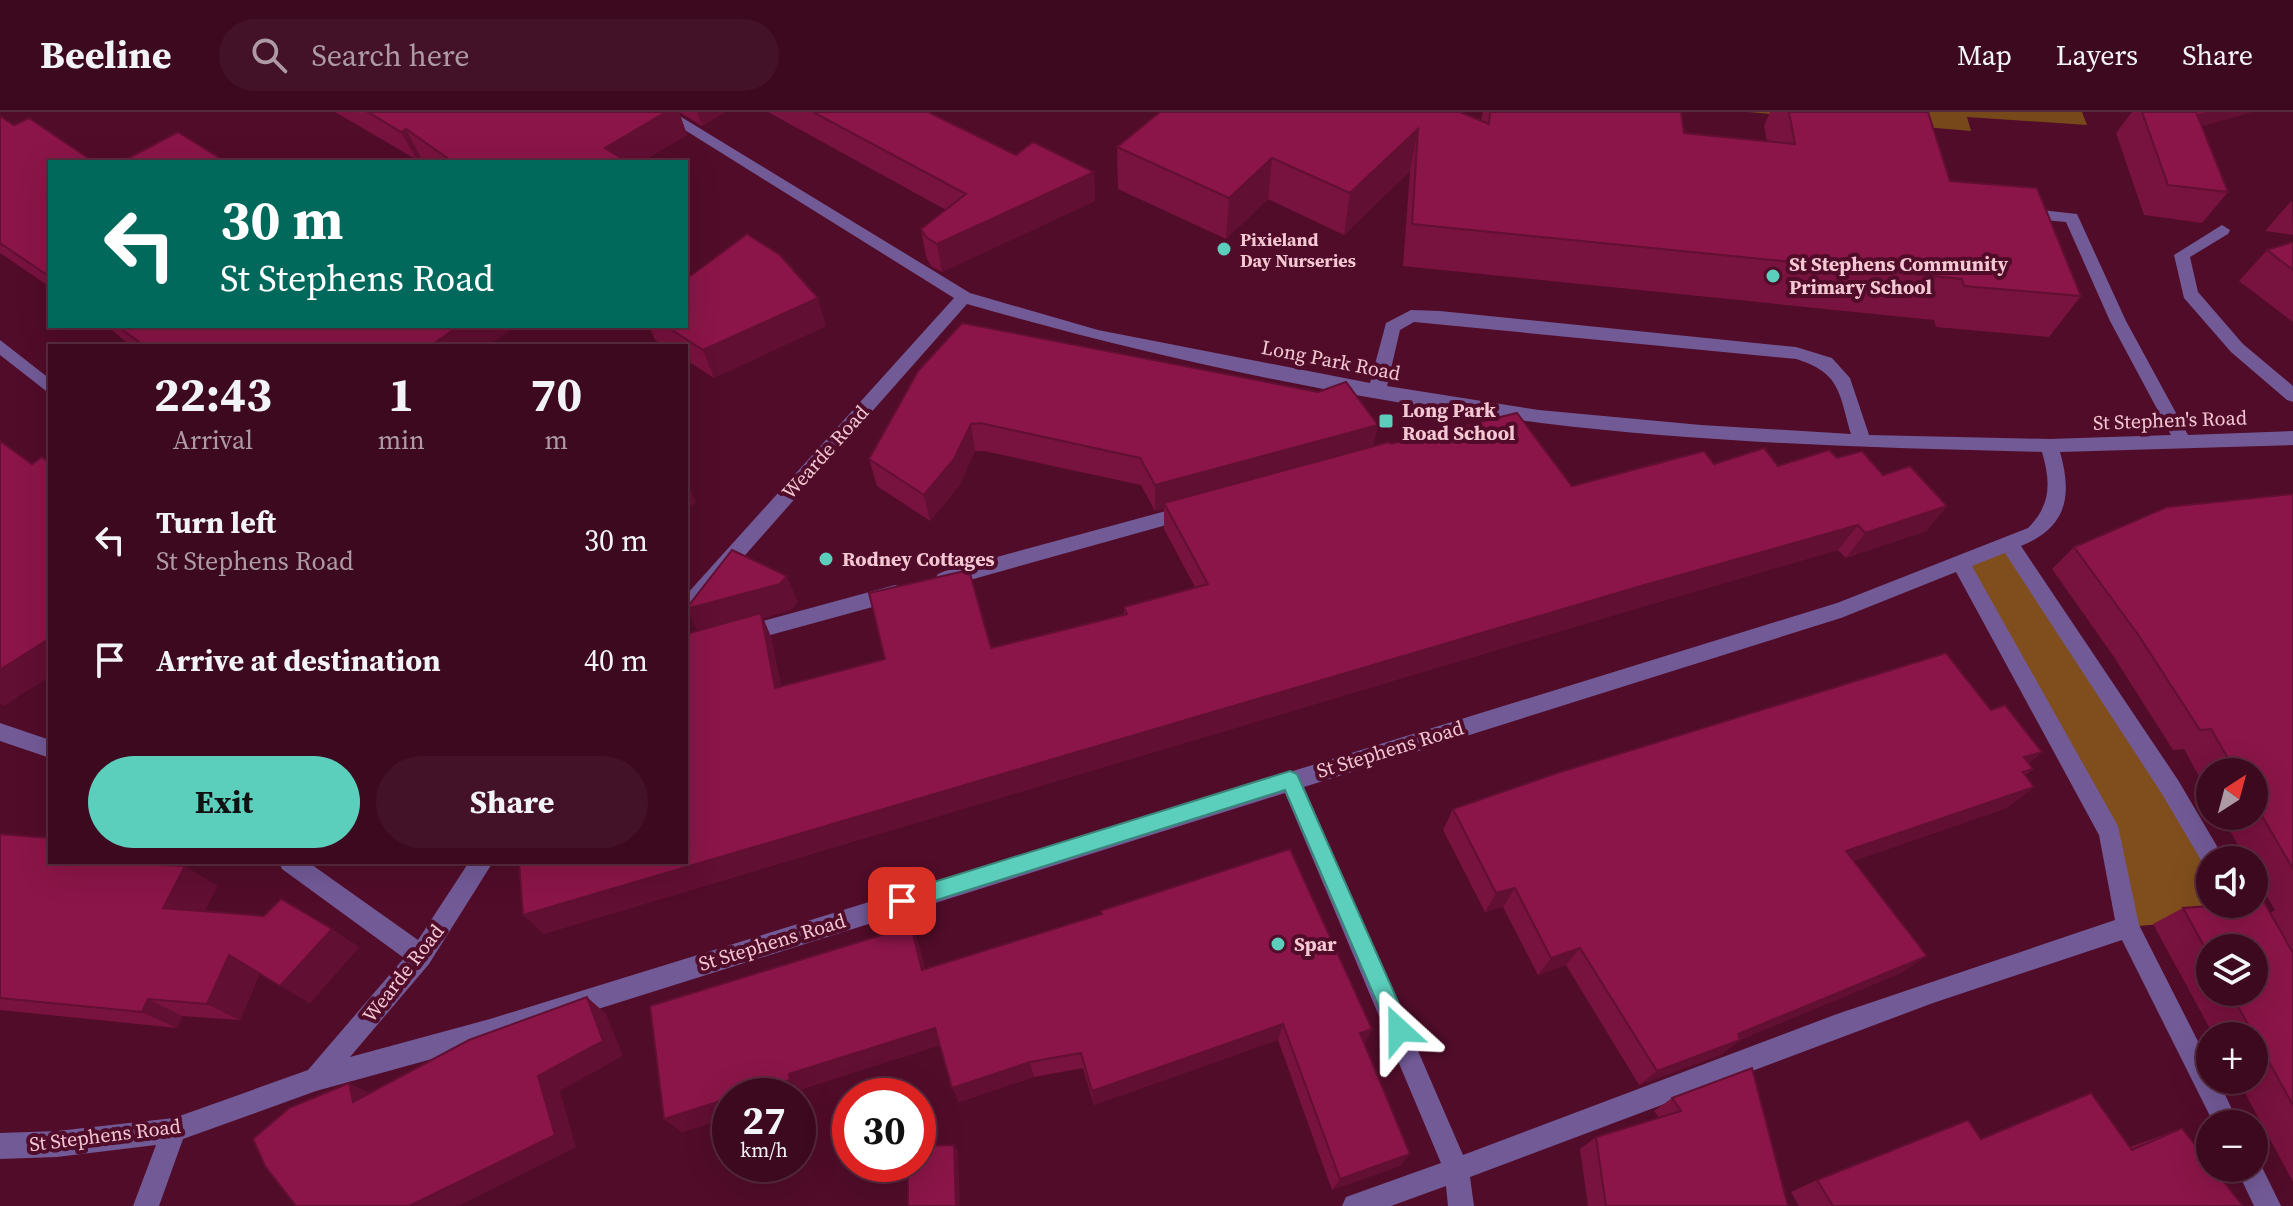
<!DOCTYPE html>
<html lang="en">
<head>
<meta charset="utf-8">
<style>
  body { margin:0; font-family:"Source Serif 4",serif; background:#441228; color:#f1f3f6; height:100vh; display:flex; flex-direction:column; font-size:30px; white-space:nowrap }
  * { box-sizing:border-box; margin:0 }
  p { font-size:26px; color:#ad9aa4 }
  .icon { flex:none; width:44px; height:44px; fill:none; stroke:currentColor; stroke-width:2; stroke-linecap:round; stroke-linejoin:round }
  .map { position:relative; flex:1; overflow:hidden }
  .panel { position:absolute; left:48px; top:232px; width:640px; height:520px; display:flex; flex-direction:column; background:#3d091f; border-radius:0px; box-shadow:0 8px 32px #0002,0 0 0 2px #562a3d }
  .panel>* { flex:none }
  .hud { position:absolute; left:48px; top:48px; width:640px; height:168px; border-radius:0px; box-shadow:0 8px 32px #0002,0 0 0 2px #562a3d; background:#00695c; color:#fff; overflow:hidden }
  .needle { width:52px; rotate:36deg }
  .controls { position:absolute; left:2196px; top:646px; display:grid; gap:16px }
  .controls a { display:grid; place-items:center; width:72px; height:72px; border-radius:50%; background:#3d091f; box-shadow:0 8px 32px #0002,0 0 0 2px #562a3d; font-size:40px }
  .speed { position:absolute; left:712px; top:966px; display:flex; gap:16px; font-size:40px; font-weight:700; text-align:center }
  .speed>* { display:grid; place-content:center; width:104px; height:104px; border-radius:50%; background:#3d091f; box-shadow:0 8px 32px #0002,0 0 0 2px #562a3d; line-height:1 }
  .speed small { font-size:20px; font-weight:400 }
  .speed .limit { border:12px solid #d22; background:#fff; color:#111 }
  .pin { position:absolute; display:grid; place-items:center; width:68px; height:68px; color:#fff; margin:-34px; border-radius:16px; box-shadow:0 4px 12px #0006 }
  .me { position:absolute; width:88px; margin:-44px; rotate:336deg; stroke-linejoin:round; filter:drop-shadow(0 0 6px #0008) }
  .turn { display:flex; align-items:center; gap:28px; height:168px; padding:0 40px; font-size:36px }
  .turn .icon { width:104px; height:104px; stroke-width:2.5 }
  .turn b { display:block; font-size:56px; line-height:68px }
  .eta { display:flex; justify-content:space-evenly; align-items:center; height:136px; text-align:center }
  .eta b { font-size:48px; font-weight:700; line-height:56px }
  .primary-button { display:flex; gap:16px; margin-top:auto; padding:16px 40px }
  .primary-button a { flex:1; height:92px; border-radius:48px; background:#5bcebc; color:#111; font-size:32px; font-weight:700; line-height:92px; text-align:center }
  .primary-button a+a { background:#441228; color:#f1f3f6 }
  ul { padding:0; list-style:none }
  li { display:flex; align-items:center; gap:24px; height:120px; padding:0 40px }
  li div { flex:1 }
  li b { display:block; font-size:30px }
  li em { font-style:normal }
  header { display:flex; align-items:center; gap:48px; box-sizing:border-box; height:112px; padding:0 40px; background:#3d091f; border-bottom:2px solid #562a3d }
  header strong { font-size:38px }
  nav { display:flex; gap:44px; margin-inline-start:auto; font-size:28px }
  .search { width:560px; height:72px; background:#441228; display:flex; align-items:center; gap:20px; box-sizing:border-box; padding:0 28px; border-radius:44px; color:#ad9aa4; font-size:30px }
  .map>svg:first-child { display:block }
  .green { fill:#76481a }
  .forest { fill:#804e1c }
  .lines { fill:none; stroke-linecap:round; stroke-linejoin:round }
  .minor { fill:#725a97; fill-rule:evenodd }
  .wall { fill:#78123e; fill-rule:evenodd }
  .shaded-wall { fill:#610f32 }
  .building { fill:#8b1548; stroke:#610f32; stroke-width:2 }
  .route { fill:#5bcebc; stroke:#3b867a; stroke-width:2 }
  .poi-dot { fill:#5bcebc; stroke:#510c29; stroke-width:3 }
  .labels { text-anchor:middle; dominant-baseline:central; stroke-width:8; stroke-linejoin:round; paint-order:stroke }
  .far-poi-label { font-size:18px; font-weight:bold; fill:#f4c8d3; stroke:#510c29; text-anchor:start }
  .poi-label { font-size:20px; font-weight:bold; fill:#f4c8d3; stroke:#510c29; text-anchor:start }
  .street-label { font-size:20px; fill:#f4c8d3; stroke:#510c29 }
</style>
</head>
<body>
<header>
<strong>Beeline</strong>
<div class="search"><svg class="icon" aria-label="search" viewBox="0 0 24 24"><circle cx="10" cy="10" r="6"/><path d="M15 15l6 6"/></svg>Search here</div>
<nav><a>Map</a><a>Layers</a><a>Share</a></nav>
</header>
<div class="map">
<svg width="2293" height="1094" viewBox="0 0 2293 1094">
  <rect width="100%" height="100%" fill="#510c29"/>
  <path class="green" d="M1748,0H2082L2087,13L1967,5L1971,19Z"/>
  <path class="forest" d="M2009,432L2210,748V792H2239L2246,804L2128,815L2110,721L1962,453Z"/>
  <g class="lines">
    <g class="minor">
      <path d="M656,0H673L970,181L1098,218L1370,271L1386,211L1411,198L1440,199L1796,235L1832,246L1850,266L1869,323L2049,327L2171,323L2110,209L2066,110L2022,106L2014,101L2022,96L2077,102L2126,209L2188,323L2293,319V333L2060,340C2073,385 2066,416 2021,434L2178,668L2221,741L2224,748H2210V757L2205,755L2162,682L2005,441L1972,454L2118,714L2139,813L2210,953V968H2218L2239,1012H2214L2122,828L1933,891L1470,1065L1474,1094H1448L1446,1074L1391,1094H1342L1346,1085L1441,1051L1285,681L490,931L316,979L183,1027L159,1094H133L156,1033L57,1045L0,1047V1021L57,1019L174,1006L308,958L404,846L282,757L279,750H308L418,828L469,750H493L429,852L350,945L490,907L1837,491L2028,416C2051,393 2051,371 2042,340C1875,336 1707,331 1541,311C1347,287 1155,246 967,192L693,502L686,504V483L954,186ZM1414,210L1796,247C1841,261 1839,281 1851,322L1701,313L1539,298L1387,274L1400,218ZM1956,460L2099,723L2115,808L1837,902L1463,1043L1304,675L1841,506Z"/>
      <path d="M2222,113L2230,118L2228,122L2190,145L2198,180L2243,232L2293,274V290L2287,288L2231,240L2184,186L2174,143Z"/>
      <path d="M0,228L50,267V282L0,243Z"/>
      <path d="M1188,393L1197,400L1195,405L945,475L938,472L935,467L938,462L945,459Z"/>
      <path d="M895,473L902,475L905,481L902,487L741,531L734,529L731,523L734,517L741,515Z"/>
      <path d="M0,611L50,628V646L0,629Z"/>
      <path d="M2254,1045L2258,1047L2281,1094H2254L2236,1056H2254Z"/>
    </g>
  </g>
  <g class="wall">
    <path d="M335,0H725L702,14L679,0L687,23L641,50H427L421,46L417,48Z"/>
    <path d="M768,0H928L1016,43L1094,60L1095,89L942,160L931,154L926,145L921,117L946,98Z"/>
    <path d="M1483,0H1681L1684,21L1767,29L1764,14L1770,0H1928L1950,69L2081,184L2049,225L1936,215L1934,208L1403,154L1410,59L1344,123L1268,87L1226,127L1118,77L1117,35L1481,9Z"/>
    <path d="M2132,0H2252L2202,14L2228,80L2202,111L2144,103L2116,21Z"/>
    <path d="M0,4L14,13L50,50V175L0,141Z"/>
    <path d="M2292,88L2293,123L2265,119Z"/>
    <path d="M2293,130V210L2239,169L2267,138Z"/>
    <path d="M107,214H516L487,234H131Z"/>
    <path d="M649,214H826L714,266L686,248V234H665L655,228Z"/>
    <path d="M918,259L1378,313L1373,334L1391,332L1572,374L1714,352L1778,354L1837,346L1883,363L1947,394L1926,419L1846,446L1838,438L1628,499L543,822L686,750V522L798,490L791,498L763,506L771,525L781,574L991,536L1124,503V495L1195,475L1164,417V397L1155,399L1141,373L984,339H975L959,374L930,409L877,374L869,347Z"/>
    <path d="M2293,382V1070L2238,968H2254V924H2214L2153,812L2183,796L2270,801L2275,798L2254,762V748H2246L2222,704H2254V660H2210V684L2184,637L2173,638L2114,545L2052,457L2074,435ZM2210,836L2254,880H2210Z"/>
    <path d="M1991,598L2042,640L2029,651L2033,657L2025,663L2034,675L2007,696L1853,749L1901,861L1740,928L1720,943L1639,973L1566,853L1538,863L1503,795L1485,800L1443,718L1453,697Z"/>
    <path d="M0,722L136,750H170L217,774L204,800L359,835L310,891L260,861L240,908L182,904L177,916L0,898Z"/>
    <path d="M1100,799L1372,917L1364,932L1400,1054L1332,1078L1278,928L1094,993L1083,956L1034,965L959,990L940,933L802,977L803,982L730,984V1005L682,1020L664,1007L911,814L919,833L925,857L1101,802Z"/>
    <path d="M1672,986L1788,1094H1588L1580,1037L1596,1025L1659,1006L1654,999Z"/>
    <path d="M2182,1016L2243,1094H1799L1791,1080L1817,1068L1980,1026L2130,1035Z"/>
  </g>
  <g class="shaded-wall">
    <path d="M666,0H679L687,23L641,50H610L605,36Z"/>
    <path d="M697,0H725L702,14Z"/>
    <path d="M2206,0H2252L2175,21L2188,5Z"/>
    <path d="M406,17L421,46L417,48L401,20Z"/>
    <path d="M1418,17L1410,59L1344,123L1350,81Z"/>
    <path d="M1272,46L1268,87L1226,127L1229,86Z"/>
    <path d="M1094,60L1095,89L942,160L937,132Z"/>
    <path d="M818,186L826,214L714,266L703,238Z"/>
    <path d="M459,214H516L487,234H430Z"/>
    <path d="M971,312L975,339L959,374L930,409L924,383Z"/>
    <path d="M1378,313L1372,340L1164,391V397L1155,399V373Z"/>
    <path d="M686,349L690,359L686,362Z"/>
    <path d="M686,368L696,390L686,398Z"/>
    <path d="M1947,394L1926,419L1846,446L1865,421Z"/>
    <path d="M1858,413L1838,438L1628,499L543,822L523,803L1641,474Z"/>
    <path d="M787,464L798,490L791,498L763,506L771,525L786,599L700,523L686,497Z"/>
    <path d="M50,526V564L4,594L0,592V558Z"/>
    <path d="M2042,640L2015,662L2024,645Z"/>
    <path d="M2034,675L2007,696L1824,759L1846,739Z"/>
    <path d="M136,750H170L177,755L135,752Z"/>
    <path d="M185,754L217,774L196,815L163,796Z"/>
    <path d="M1515,776L1503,795L1485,800L1496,781Z"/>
    <path d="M911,814L919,833L930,876L922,858Z"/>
    <path d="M332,817L359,835L310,891L280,874Z"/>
    <path d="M1580,836L1566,853L1538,863L1551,846Z"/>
    <path d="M229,843L260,860L240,908L207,892Z"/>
    <path d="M1927,844L1901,861L1740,928L1720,943L1639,973L1657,959L1738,922Z"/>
    <path d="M587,885L606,902L623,944L560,979L576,1035L458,1094H409L538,964Z"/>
    <path d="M148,887L182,904L177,916L142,900Z"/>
    <path d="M1283,912L1278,928L1094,993L1092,979Z"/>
    <path d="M935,916L943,932L802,977L803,982L797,984H738L789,962Z"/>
    <path d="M1372,917L1364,933L1360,921Z"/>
    <path d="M1030,950L1034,965L959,990L952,976Z"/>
    <path d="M349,971L378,985L353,990Z"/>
    <path d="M730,986V1005L682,1020L664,1007Z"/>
    <path d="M954,1033L958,1039L960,1094H956Z"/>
    <path d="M1410,1042L1400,1054L1332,1078L1340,1067Z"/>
  </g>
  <g class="building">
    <path d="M368,0H666L605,36L628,50H453L406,17L401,20Z"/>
    <path d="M813,0H928L1016,43L1033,30L1094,60L937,132L926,125L921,117L966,82Z"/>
    <path d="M1160,0H1460L1489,12L1490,0H1681L1684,21L1795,32L1789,0H1928L1950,69L2037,76L2081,184L1964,174L1962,167L1412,112L1418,17L1350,81L1272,46L1229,86L1117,35Z"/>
    <path d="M2142,0H2196L2228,80L2168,73Z"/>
    <path d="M0,4L14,13L29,6L94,50H50V165L0,131Z"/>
    <path d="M178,20L226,50H121Z"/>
    <path d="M747,122L780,143L818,186L703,238L666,214H686V167Z"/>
    <path d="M2293,130V158L2267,138Z"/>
    <path d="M962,211L1318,280L1346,270L1378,313L1155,373L1140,346L980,311L971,312L954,347L924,383L869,347L918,259Z"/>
    <path d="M117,214H459L430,234H145Z"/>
    <path d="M1517,301L1572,374L1704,339L1714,352L1764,336L1778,354L1829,338L1837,346L1862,339L1883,363L1910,354L1947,394L1865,421L1858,413L1641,474L523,803L519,750H686V522L761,501L775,576L885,547L869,481L969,458L991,536L1127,502L1124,495L1208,472L1164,391L1389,330L1391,332Z"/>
    <path d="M0,329L32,352L42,345L50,351V526L0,558Z"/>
    <path d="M2293,382V757L2254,690V660H2236L2211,617L2200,618L2139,524L2074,435L2167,395Z"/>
    <path d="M732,438L787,464L780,472L686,497Z"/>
    <path d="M1946,541L1991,598L2005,593L2042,640L2024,645L2033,657L2023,660L2034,675L1846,739L1927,844L1738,922L1740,928L1657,959L1580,836L1551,846L1515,776L1496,781L1453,697L1554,662Z"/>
    <path d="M0,722L50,726V750H136L135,752L185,754L163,796L264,804L281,787L332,817L280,874L229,843L207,892L148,887L142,900L0,886Z"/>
    <path d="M1290,737L1372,917L1360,921L1410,1042L1340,1067L1283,912L1092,979L1081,941L1030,950L952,976L935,916L789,962L790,968L738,984H730V986L664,1007L650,894L911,814L922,858L1102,802L1100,799Z"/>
    <path d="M2264,790L2293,841V993L2230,880H2254V836H2210V845L2183,796Z"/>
    <path d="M587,885L603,929L538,964L555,1023L409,1094H296L265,1054L253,1027L289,996L349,971L353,990L469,928Z"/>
    <path d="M1752,956L1788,1094H1606L1596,1025L1681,999L1672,986Z"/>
    <path d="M2091,981L2132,1038L2182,1016L2210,1052V1056H2213L2243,1094H1833L1817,1068L1968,1008L1981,1027Z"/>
    <path d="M954,1033L956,1094H908V1052H918V1034Z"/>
  </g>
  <path class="route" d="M1290,659L1297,662L1407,910L1410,918L1407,925L1399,929L1392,925L1285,678L902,799L895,796L892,789L895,783L902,780Z"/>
  <g class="poi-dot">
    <circle cx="1224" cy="137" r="8"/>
    <circle cx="1773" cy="164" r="8"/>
    <rect x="1378" y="301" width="16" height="16" rx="4"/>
    <circle cx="826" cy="447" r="8"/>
    <circle cx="1278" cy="832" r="8"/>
  </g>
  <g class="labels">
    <g class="far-poi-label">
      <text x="1240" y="127">Pixieland<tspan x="1240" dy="21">Day Nurseries</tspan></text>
    </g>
    <g class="poi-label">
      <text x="1789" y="152">St Stephens Community<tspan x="1789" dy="23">Primary School</tspan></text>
      <text x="1402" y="298">Long Park<tspan x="1402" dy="23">Road School</tspan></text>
      <text x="842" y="447">Rodney Cottages</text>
      <text x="1294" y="832">Spar</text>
    </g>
    <g class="street-label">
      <text transform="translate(1331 248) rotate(11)">Long Park Road</text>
      <text transform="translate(2170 308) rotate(-2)">St Stephen's Road</text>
      <text transform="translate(825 340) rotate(-48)">Wearde Road</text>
      <text transform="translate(1390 637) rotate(-17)">St Stephens Road</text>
      <text transform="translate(772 830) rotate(-17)">St Stephens Road</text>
      <text transform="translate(403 861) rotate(-52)">Wearde Road</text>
      <text transform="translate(105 1023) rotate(-7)">St Stephens Road</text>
    </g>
  </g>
</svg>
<div class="controls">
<a><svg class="needle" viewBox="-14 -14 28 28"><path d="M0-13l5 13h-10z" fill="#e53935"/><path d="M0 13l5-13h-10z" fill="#ad9aa4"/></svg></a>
<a><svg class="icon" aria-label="sound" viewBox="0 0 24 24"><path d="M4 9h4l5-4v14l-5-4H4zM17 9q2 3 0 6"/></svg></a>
<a><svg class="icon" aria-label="layers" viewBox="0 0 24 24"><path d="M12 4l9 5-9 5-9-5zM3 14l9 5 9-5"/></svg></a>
<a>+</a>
<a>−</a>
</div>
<div class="speed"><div>27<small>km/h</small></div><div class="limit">30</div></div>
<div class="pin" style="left:902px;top:789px;background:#d93025"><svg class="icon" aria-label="arrive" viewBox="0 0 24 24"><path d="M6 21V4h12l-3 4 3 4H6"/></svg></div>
<svg class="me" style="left:1399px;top:918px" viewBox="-20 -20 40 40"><path d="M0-17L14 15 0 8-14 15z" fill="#5bcebc" stroke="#fff" stroke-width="4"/></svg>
<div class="hud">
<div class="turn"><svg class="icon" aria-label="left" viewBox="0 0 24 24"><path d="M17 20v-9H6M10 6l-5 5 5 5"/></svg><div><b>30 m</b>St Stephens Road</div></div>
</div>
<section class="panel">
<div class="eta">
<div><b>22:43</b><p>Arrival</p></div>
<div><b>1</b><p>min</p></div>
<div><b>70</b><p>m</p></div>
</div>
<ul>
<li><svg class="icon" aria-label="left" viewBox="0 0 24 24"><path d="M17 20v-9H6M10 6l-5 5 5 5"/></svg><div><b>Turn left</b><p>St Stephens Road</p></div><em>30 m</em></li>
<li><svg class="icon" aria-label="arrive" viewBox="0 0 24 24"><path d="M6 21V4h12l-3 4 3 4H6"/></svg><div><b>Arrive at destination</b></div><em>40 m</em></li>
</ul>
<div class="primary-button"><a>Exit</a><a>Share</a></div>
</section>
</div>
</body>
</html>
